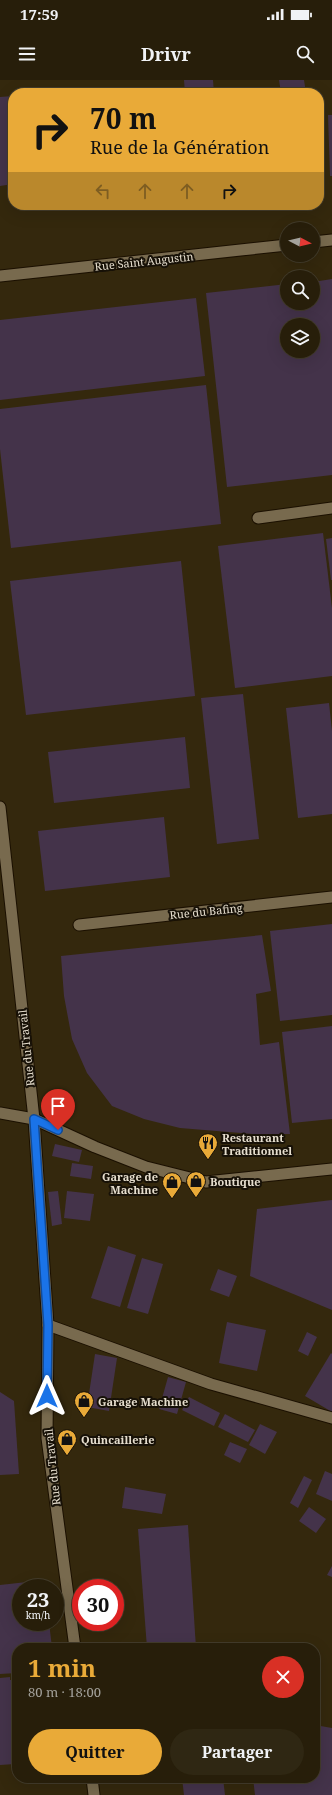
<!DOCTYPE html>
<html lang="fr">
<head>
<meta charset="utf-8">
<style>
  body { margin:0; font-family:"Noto Serif",serif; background:#2f2713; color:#f1f3f6; height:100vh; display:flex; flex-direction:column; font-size:15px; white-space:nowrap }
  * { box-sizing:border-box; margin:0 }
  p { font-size:13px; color:#a4a29c }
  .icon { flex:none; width:22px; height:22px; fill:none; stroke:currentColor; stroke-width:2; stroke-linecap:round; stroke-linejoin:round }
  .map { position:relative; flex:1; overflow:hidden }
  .sheet { position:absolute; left:12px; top:1563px; width:308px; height:140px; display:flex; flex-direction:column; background:#271e0a; border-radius:16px; box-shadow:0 4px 16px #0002,0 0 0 1px #433c2b }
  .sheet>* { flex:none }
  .banner { position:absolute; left:8px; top:8px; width:316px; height:122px; border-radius:16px; box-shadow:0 4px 16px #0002,0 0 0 1px #433c2b; background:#e9aa38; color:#111; overflow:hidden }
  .needle { width:26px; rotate:97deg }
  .buttons { position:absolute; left:280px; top:142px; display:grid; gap:8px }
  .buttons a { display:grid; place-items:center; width:40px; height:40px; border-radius:50%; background:#271e0a; box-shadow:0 4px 16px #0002,0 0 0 1px #433c2b; font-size:20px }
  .speed { position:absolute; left:12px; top:1499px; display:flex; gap:8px; font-size:20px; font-weight:700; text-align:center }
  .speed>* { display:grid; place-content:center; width:52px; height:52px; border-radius:50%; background:#271e0a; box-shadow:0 4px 16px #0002,0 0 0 1px #433c2b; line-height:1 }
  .speed small { font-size:10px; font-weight:400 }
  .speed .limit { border:6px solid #d22; background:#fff; color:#111 }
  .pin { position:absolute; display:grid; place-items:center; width:34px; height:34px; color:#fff; margin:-41px -17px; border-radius:50% 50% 50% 0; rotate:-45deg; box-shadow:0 0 4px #0007 }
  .pin .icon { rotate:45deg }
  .me { position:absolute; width:44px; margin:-22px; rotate:0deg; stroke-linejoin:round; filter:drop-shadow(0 0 3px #0008) }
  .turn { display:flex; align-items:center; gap:14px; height:84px; padding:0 16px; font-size:18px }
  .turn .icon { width:52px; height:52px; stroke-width:2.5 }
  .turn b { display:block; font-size:28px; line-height:34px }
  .lanes { display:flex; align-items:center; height:38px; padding:0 16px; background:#0003; justify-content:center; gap:20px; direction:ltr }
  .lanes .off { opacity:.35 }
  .round { display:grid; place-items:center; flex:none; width:42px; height:42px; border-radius:21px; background:#2f2713 }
  .overview { display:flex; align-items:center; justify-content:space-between; height:68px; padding:0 16px }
  h1 { font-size:24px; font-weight:700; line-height:30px; color:#e9aa38 }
  .action { display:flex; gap:8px; margin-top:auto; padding:8px 16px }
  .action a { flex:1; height:46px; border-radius:24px; background:#e9aa38; color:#111; font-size:16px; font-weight:700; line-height:46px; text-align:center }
  .action a+a { background:#2f2713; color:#f1f3f6 }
  .status { display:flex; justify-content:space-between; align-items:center; height:28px; padding:0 20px; background:#271e0a; direction:ltr }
  .status svg { height:11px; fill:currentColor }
  header { display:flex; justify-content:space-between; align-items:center; height:52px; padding:0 16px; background:#271e0a; font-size:18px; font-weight:700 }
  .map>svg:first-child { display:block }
  .building { fill:#44334a; fill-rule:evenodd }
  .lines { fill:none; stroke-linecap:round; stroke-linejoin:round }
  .service-casing { stroke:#1b1000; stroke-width:13 }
  .minor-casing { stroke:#1b1000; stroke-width:13 }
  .service { stroke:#786a4e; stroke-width:11 }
  .minor { stroke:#786a4e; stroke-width:11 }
  .route-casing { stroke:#114b97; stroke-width:10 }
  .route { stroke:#1a73e8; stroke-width:7 }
  .labels { text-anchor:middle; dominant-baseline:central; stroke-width:4; stroke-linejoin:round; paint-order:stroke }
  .street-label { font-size:11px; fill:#e6dece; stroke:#171107 }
  .poi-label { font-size:11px; font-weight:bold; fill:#e6dece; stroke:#171107; text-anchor:start }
</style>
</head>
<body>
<div class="status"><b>17:59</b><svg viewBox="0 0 49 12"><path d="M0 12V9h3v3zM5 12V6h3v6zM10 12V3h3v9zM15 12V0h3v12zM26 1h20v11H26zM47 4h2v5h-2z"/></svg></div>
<header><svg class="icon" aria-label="menu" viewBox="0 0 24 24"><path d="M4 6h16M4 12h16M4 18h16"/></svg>Drivr<svg class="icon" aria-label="search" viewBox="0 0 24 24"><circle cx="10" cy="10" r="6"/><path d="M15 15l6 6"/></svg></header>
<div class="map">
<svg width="332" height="1715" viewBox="0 0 332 1715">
  <rect width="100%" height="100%" fill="#34280d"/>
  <g class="building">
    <path d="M184,0H213L214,13H185Z"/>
    <path d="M279,0H304L306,13H281Z"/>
    <path d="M94,7V13H49V12Z"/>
    <path d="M13,16V104L0,106V17Z"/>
    <path d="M328,35H332V96H330Z"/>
    <path d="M118,125H160V126L118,131Z"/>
    <path d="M332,199V395L227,407L206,213L287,204V223H313V202ZM287,245H313V271H287Z"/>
    <path d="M196,218L205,296L0,320V240Z"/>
    <path d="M206,305L221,444L11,468L0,369V329Z"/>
    <path d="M323,453L332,528V596L235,608L218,466Z"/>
    <path d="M332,458V500H331L326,459Z"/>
    <path d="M181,481L195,616L26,635L10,501Z"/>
    <path d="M243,614L259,759L217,764L201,618Z"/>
    <path d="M329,623L332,651V734L298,738L286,628Z"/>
    <path d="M185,657L190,708L54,723L48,672Z"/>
    <path d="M164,737L170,797L45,811L38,751Z"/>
    <path d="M332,844V935L280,941L270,851Z"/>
    <path d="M262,855L271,911L256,914L260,965L279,962L290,1054H253L180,1048L144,1039L112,1026L87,993L72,959L64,916L61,876Z"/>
    <path d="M332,946V1039L292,1043L282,952Z"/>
    <path d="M55,1064L82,1070L79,1082L52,1076Z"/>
    <path d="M72,1083L93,1086L91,1099L70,1096Z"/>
    <path d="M58,1111L62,1144L52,1146L48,1112Z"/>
    <path d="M67,1111L94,1114L90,1141L64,1138Z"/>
    <path d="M332,1120V1230L250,1196L257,1129Z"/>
    <path d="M108,1166L136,1175L120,1227L91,1218Z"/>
    <path d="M142,1178L163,1184L148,1234L127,1228Z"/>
    <path d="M218,1189L237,1196L229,1217L210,1210Z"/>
    <path d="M227,1242L266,1250L257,1291L219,1283Z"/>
    <path d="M307,1252L317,1257L308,1276L298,1271Z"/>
    <path d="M331,1273L332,1274V1332L305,1316Z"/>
    <path d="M95,1274L117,1278L109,1331L87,1327Z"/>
    <path d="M168,1297L186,1302L177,1334L159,1329Z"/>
    <path d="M0,1312L14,1321L19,1394L0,1395Z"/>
    <path d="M189,1317L220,1333L214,1346L182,1330Z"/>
    <path d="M225,1334L255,1350L248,1362L218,1347Z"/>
    <path d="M260,1344L277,1352L265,1374L249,1365Z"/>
    <path d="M230,1362L247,1369L240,1383L224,1375Z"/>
    <path d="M325,1391L332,1394V1421L316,1414Z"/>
    <path d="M304,1396L312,1400L298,1428L290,1423Z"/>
    <path d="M125,1407L166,1414L162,1434L122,1428Z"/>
    <path d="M309,1427L326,1439L316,1453L299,1441Z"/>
    <path d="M188,1445L196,1568H147L138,1449Z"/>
    <path d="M332,1486V1497L327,1495Z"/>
    <path d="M45,1500L46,1508H21V1542H49L52,1568H17V1593L0,1594V1505Z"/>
    <path d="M10,1597V1600H17V1666L11,1620L15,1684L0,1685V1598Z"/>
    <path d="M315,1645L332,1648V1715H255L253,1698H315Z"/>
    <path d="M182,1698H223L225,1715H184Z"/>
  </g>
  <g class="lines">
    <g class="service-casing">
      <g id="service">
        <path d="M258,438L332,428"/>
        <path d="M79,845L332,817"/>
      </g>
    </g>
    <g class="minor-casing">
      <g id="minor">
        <path d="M313,162L332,160"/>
        <path d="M0,196L287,165"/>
        <path d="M0,727L34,1039L48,1245L47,1358L75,1568"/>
        <path d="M0,1033L34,1039L95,1067L146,1087L206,1102L332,1089"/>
        <path d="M48,1245L211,1304L332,1338"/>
        <path d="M92,1698L94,1715"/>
      </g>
    </g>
    <use href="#service" class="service"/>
    <use href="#minor" class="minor"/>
  </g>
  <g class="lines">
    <g class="route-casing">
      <path id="route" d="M47,1316L48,1245L34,1039L58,1050"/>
    </g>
    <use href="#route" class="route"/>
  </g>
  <defs>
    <g id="restaurant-pin" transform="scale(1)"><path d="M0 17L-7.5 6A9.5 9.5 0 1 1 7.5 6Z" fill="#e9aa38" stroke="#171107"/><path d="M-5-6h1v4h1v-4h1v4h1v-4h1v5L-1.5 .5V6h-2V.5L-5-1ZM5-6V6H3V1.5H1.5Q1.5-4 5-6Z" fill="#111"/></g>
    <g id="shop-pin" transform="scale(1)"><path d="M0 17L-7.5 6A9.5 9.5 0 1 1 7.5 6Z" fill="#e9aa38" stroke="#171107"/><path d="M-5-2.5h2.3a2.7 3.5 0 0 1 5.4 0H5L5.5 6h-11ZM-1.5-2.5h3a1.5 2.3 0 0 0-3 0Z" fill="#111"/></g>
  </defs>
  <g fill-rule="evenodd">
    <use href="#restaurant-pin" x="208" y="1063"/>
    <use href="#shop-pin" x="196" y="1101"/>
    <use href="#shop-pin" x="172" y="1102"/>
    <use href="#shop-pin" x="84" y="1321"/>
    <use href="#shop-pin" x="67" y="1359"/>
  </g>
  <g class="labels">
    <g class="street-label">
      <text transform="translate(144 181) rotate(-6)">Rue Saint Augustin</text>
      <text transform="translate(206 831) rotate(-6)">Rue du Bafing</text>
      <text transform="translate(26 968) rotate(-96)">Rue du Travail</text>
      <text transform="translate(52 1387) rotate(-96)">Rue du Travail</text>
    </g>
    <g class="poi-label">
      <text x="222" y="1057">Restaurant<tspan x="222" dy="13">Traditionnel</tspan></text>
      <text x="158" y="1096" text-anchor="end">Garage de<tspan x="158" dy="13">Machine</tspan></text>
      <text x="210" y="1101">Boutique</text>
      <text x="98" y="1321">Garage Machine</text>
      <text x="81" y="1359">Quincaillerie</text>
    </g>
  </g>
</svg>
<div class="buttons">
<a><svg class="needle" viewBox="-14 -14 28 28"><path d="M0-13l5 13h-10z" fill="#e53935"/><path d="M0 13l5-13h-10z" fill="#a4a29c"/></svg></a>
<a><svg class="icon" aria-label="search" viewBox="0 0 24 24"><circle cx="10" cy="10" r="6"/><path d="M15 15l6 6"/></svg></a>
<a><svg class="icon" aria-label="layers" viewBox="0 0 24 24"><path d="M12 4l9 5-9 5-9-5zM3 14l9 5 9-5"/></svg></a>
</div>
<div class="speed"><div>23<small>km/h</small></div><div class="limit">30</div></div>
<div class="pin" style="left:58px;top:1050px;background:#d93025"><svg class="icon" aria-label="arrive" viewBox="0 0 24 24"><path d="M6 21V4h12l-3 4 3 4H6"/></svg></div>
<svg class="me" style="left:47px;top:1316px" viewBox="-20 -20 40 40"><path d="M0-17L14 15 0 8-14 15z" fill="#1a73e8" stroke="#fff" stroke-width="4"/></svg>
<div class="banner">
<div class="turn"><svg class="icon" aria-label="right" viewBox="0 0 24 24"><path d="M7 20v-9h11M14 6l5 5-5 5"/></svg><div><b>70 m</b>Rue de la Génération</div></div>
<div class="lanes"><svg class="icon off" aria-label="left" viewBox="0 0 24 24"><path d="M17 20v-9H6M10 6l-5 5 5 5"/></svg><svg class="icon off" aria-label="ahead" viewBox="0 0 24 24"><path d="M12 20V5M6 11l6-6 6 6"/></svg><svg class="icon off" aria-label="ahead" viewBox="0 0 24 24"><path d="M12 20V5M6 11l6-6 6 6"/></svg><svg class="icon" aria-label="right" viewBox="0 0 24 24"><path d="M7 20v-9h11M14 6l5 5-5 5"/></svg></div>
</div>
<section class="sheet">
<div class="overview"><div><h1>1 min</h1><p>80 m · 18:00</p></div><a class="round" style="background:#d93025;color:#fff"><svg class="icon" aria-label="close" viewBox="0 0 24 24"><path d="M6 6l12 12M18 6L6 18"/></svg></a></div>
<div class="action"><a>Quitter</a><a>Partager</a></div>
</section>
</div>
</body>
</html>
